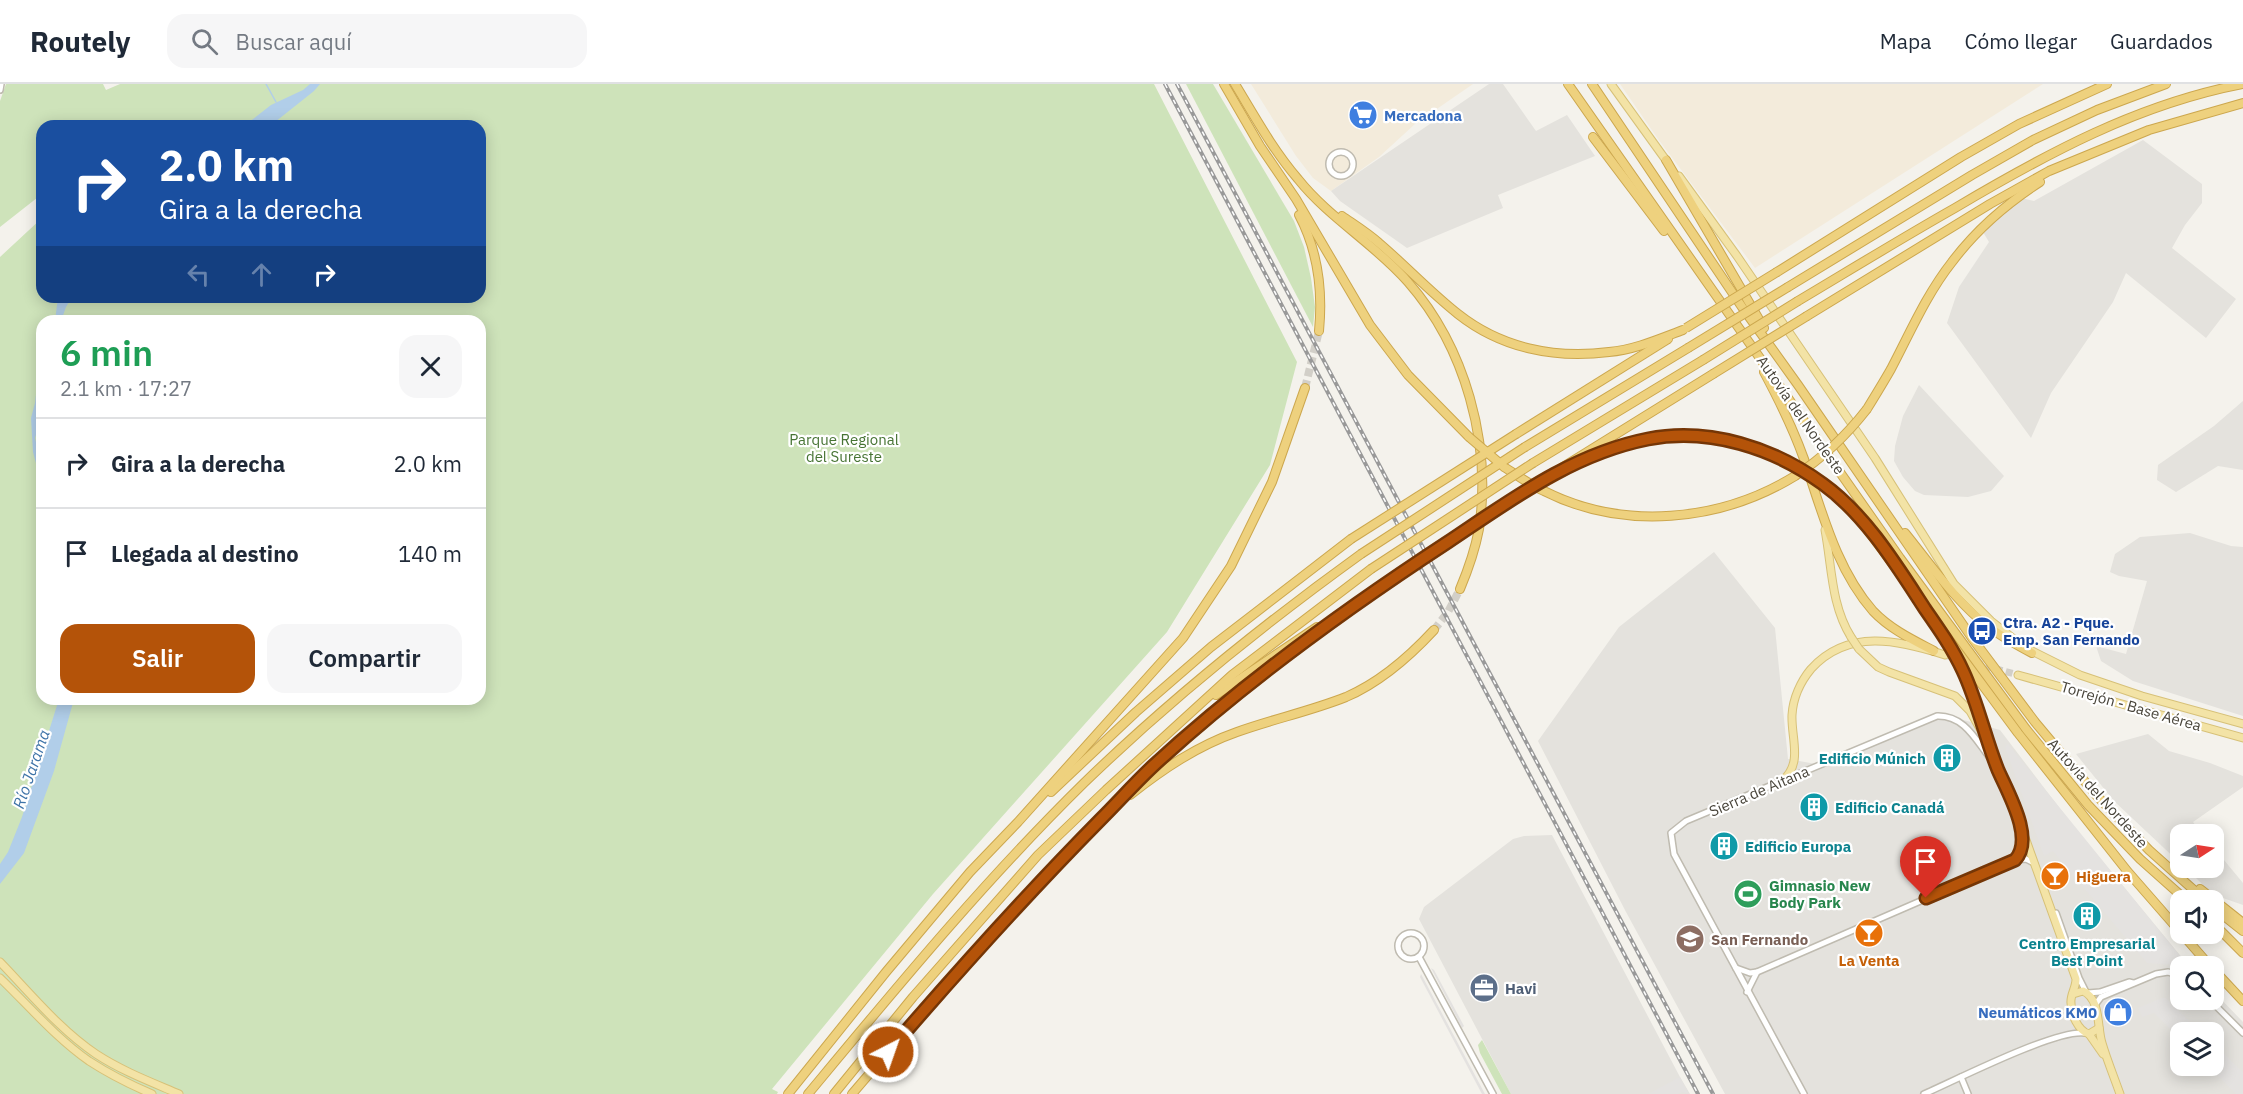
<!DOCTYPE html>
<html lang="es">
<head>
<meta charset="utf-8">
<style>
  body { margin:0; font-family:"IBM Plex Sans",sans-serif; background:#f6f6f7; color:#1f2937; height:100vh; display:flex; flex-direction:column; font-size:22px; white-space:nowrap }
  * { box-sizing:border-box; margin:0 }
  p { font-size:20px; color:#747a83 }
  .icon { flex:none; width:33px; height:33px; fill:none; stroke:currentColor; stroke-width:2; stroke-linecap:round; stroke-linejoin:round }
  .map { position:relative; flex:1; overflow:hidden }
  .drawer { position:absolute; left:36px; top:231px; width:450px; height:390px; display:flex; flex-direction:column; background:#fff; border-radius:18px; box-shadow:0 3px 15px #0003 }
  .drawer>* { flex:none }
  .top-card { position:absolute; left:36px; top:36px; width:450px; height:183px; border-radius:18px; box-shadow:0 3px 15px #0003; background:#1a4fa0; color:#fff; overflow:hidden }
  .needle { width:39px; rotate:78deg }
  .tools { position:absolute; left:2170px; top:740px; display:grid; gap:12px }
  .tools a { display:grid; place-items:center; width:54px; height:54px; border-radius:12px; background:#fff; box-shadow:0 3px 15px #0003; font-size:30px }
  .pin { position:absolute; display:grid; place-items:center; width:51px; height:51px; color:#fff; margin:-62px -26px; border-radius:50% 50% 50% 0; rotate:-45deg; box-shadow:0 0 6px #0007 }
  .pin .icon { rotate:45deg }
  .me { position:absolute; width:66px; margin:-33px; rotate:41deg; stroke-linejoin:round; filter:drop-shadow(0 0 4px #0008) }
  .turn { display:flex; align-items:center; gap:21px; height:126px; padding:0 24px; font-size:27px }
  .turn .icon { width:78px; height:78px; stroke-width:2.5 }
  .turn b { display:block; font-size:42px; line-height:51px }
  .lanes { display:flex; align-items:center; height:57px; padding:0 24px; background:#0003; justify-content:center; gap:30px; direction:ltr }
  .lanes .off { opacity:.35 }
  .round { display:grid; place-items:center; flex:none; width:63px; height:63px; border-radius:18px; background:#f6f6f7 }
  .summary { display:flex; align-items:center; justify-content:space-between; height:102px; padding:0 24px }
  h1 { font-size:36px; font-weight:600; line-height:45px; color:#1e9e55 }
  .button { display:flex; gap:12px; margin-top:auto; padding:12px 24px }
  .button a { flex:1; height:69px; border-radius:18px; background:#b45309; color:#fff; font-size:24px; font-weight:600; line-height:69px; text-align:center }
  .button a+a { background:#f6f6f7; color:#1f2937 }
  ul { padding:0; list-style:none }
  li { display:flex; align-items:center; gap:18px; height:90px; padding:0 24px; border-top:2px solid #e0e1e3 }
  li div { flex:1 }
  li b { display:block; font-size:22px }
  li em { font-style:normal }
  header { display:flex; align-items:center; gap:36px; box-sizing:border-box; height:84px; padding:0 30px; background:#fff; border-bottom:2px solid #e0e1e3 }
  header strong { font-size:28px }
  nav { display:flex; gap:33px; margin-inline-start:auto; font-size:21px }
  .search { width:420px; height:54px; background:#f6f6f7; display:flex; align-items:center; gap:15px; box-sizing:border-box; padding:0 21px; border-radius:18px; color:#747a83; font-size:22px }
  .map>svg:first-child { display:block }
  .commercial { fill:#f3ebdb }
  .industrial { fill:#e4e2dd; fill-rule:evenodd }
  .green { fill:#cee3ba; fill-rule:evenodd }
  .parking { fill:#e4e2e0 }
  .water { fill:#b1cee9 }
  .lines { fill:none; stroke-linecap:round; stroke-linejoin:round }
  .stream { stroke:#b1cee9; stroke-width:1.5 }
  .major-tunnel { stroke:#d2cfc8; stroke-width:7; stroke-dasharray:7 3.5; stroke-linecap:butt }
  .highway-tunnel { stroke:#d2cfc8; stroke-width:8; stroke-dasharray:8 4; stroke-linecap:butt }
  .minor-casing { stroke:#bfbbb0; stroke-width:8 }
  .major-casing { stroke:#d7c178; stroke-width:9 }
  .highway-casing { stroke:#cca74e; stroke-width:10 }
  .minor { stroke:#fff; stroke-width:5 }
  .major { stroke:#f3e3a6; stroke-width:7 }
  .highway { stroke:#eed17e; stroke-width:8 }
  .rail-casing { stroke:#999; stroke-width:4 }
  .rail { stroke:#fff; stroke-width:1.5; stroke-dasharray:4.5; stroke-linecap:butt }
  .major-bridge-casing { stroke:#d7c178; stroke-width:9; stroke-linecap:butt }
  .highway-bridge-casing { stroke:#cca74e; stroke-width:10; stroke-linecap:butt }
  .major-bridge { stroke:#f3e3a6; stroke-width:7 }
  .highway-bridge { stroke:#eed17e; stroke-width:8 }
  .route-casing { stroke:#753606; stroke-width:15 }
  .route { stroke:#b45309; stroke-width:10 }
  .labels { text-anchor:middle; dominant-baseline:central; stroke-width:4.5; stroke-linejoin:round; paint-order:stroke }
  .shop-label { font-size:15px; font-weight:bold; fill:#366cbe; stroke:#fff; text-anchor:start }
  .street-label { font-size:15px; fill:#48443a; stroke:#fff }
  .park-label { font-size:15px; fill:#477434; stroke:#fff }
  .transit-label { font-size:15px; font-weight:bold; fill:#164399; stroke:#fff; text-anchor:start }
  .culture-label { font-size:15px; font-weight:bold; fill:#0d838f; stroke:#fff; text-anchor:start }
  .food-label { font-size:15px; font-weight:bold; fill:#c56008; stroke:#fff; text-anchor:start }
  .leisure-label { font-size:15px; font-weight:bold; fill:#27864d; stroke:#fff; text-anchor:start }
  .education-label { font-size:15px; font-weight:bold; fill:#785e54; stroke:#fff; text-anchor:start }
  .service-label { font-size:15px; font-weight:bold; fill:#4e5e75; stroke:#fff; text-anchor:start }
  .water-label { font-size:16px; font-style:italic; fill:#3f74a8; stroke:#fff }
</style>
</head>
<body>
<header>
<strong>Routely</strong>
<div class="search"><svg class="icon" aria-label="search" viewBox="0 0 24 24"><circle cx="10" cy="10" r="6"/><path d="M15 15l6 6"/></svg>Buscar aquí</div>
<nav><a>Mapa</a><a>Cómo llegar</a><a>Guardados</a></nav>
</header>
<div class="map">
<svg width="2243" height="1010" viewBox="0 0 2243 1010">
  <rect width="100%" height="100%" fill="#f4f2ec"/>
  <g class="commercial">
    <path d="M1251,0H1473L1415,40L1379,73L1331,107L1313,94L1296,72Z"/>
    <path d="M1620,0H2043L1755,184L1658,55Z"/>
  </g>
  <g class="industrial">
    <path d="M1489,0H1503L1536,47L1567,31L1595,72L1498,111L1503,124L1407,164L1340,117L1331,107Z"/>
    <path d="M2143,56L2202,100V119L2185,141L2172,164L2236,215L2206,254L2126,189L2113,218L2051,309L2031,354L1947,239L1959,203L1989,158L1983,148L2021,114L2034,117Z"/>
    <path d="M1919,301L2004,392L1991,407L1968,413L1924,411L1915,407L1903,393L1894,377L1895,362L1903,332Z"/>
    <path d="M2243,317V386L2218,382L2176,408L2157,396L2158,381L2214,342Z"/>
    <path d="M2190,449L2231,462L2243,463V632L2133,597L2101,577L2096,562L2126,570L2147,497L2119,492L2110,488L2115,470L2140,453Z"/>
    <path d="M1714,468L1775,544L1788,675L1816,680L1938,629L2000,646L2071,739L2189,882H2181V915H2214V908L2243,938V1010H1725L1626,828L1538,657L1619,543ZM2181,948H2214V981H2181Z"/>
    <path d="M2148,650L2169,667L2210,679L2243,692V703L2193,738L2202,750H2181V780L2114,717L2076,670Z"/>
    <path d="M1552,751L1680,993L1690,1010H1511L1419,835L1424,823L1513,755L1524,752Z"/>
    <path d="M2214,764L2243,799V821L2223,814L2206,804L2185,783H2214Z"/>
  </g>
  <g class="green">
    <path d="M6,0H103L106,6L120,0H1154L1297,278L1270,381L1167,548L933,810L772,1005L778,1008L777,1010H0V173L42,134V213H480V42H42V110L0,143V17ZM42,237H480V615H42Z"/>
    <path d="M1186,0H1213L1294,137L1304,163L1311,194L1315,223L1313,243Z"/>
    <path d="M1482,956L1511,1010H1502L1480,969L1478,961Z"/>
  </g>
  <g class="parking">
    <path d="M2008,660L2188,882L2147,879L2053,767L2044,772L2005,663Z"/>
    <path d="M1431,884L1434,886L1464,942L1462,944Z"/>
    <path d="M1421,890L1485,1010H1482L1420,893Z"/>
    <path d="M2162,914H2166L2201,948H2181V956L2154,929L2142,933L2138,924Z"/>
    <path d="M2214,960L2243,988V1010H2236L2207,981H2214Z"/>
    <path d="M1680,993L1689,1010L1682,1008L1678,1010H1648Z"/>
  </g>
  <g class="water">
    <path d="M310,0H320L314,7L270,42H244L271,21L303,6Z"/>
    <path d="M58,213H72L66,223L61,237H55Z"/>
    <path d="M42,259V331L35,354L42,383V402L33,368L31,334L35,319Z"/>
    <path d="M59,615H74L54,687L24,769L0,800V780L8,768L22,733Z"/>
  </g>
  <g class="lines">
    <path class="stream" d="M266,0L276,18"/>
    <path class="major-tunnel" d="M1945,571L2018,591"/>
    <g class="highway-tunnel">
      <path d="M1305,304L1319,247"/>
      <path d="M1434,546L1448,528L1460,505"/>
    </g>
    <g class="minor-casing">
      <g id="minor">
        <path d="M0,6L1,0"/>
        <circle cx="1341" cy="80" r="12"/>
        <path d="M2016,775L2022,767V750"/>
        <path d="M2056,829L2079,894L2086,908"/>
        <circle cx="1411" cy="862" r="13"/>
        <path d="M1419,873L1493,1010"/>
        <path d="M1736,884L1750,889L1757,888L2015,776L2026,775L2034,779"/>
        <path d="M1747,908L1757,888"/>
        <path d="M2088,909L2100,908L2129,898L2133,899"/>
        <path d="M2209,915L2243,949"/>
        <path d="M2095,921L2101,913L2156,890L2168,888L2181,892"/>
        <path d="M1961,993L1968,1010"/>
        <path d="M1804,1010L1674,770L1671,749L1686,737L1937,632C1966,631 1977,659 1994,679"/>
        <path d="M1924,1010C1956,996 2054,946 2084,949"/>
      </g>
    </g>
    <g class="major-casing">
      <g id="major">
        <path d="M1611,0L1668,79"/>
        <path d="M1679,92L1737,172L1875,374L1954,500L1991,537L2019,559"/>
        <path d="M1825,446C1832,483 1831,521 1851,553"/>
        <path d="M1859,565L1878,583L1889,588L1955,612L1970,627L1982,648"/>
        <path d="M2028,565L2080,591L2142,612L2243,640"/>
        <path d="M2018,591L2243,654"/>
        <path d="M1992,671L2022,745L2076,895C2076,904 2070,911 2071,919C2071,930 2078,947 2089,950L2099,944"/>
        <path d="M1783,696C1803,679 1791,654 1792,631C1793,614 1801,597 1811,585C1848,544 1899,556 1945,571"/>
        <path d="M0,878C30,909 60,946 96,970C122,987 151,998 179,1010"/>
        <path d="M0,894C29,922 56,954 89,977C109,990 131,1001 152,1010"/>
        <path d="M2073,910L2083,907C2101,915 2097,944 2102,959C2107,976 2114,993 2120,1010"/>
        <path d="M2089,950L2103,970"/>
      </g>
    </g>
    <g class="highway-casing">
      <g id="highway">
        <path d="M1224,0L1260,62L1296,115L1370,241L1408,291L1469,353"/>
        <path d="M1235,0C1255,33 1273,66 1298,95C1329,134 1375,160 1408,198C1465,263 1492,359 1479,445C1475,466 1468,486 1460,505"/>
        <path d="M1568,0L1900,474L2026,645L2088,721L2140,775L2186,816"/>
        <path d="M1592,0L1742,223L1798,301L1972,554L2035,638L2097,712L2149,766L2205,816"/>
        <path d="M1593,53L1664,147"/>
        <path d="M1666,76L1764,244"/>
        <path d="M1299,131C1318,167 1323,206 1319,247"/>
        <path d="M1342,132C1355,141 1368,149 1379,159C1406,182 1430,208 1458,230C1501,264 1554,275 1609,268C1634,266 1659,255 1683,246"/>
        <path d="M1777,188L1961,73L2019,40L2107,0"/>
        <path d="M1788,203L1972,91L2033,56L2097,26L2166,0"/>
        <path d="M1798,217C1850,186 1902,154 1955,124C2046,70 2138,20 2243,0"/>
        <path d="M1807,232L1990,120L2049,87L2149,46L2243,19"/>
        <path d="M1764,288C1779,316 1793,344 1804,375C1822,427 1836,485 1873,527C1890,545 1913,556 1934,567"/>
        <path d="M1867,325C1875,312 1883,299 1891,285C1910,249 1926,211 1952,178C1976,146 2006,120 2040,98"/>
        <path d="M1516,350L1668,255"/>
        <path d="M1525,363L1688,264"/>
        <path d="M1533,379L1703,276"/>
        <path d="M1577,379C1636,354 1676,346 1740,359"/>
        <path d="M1504,383C1517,391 1530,401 1544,407C1623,447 1720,438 1795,392"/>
        <path d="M1542,396L1713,290"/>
        <path d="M1858,433L2018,649L2128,788L2210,882"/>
        <path d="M1905,449C1931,481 1956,518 1989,543C2002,553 2017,561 2032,569"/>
        <path d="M1955,571L1976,621L1994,675"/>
        <path d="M1216,611L1317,543"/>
        <path d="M1051,708L1136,628L1211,563L1351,455"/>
        <path d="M1130,711C1163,685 1197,662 1237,648C1273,635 1311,627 1346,613C1381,598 1409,573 1434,546"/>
        <path d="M2200,805L2214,816"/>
        <path d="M2214,816L2243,839"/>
        <path d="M2214,824L2243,847"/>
        <path d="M2216,842L2243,869"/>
        <path d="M2214,886L2243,917"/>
        <path d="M788,1010L886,888L970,788L1018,738L1183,554L1231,482L1272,398L1305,304"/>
        <path d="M808,1010C897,903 985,796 1085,698C1171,615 1264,540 1361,470"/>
        <path d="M834,1010L913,913L1038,771L1106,706L1232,591L1371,485"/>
        <path d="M852,1010L972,870L1031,806L1141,693L1242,606L1380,502"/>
      </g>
    </g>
    <use href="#minor" class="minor"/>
    <use href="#major" class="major"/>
    <use href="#highway" class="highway"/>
    <g class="rail-casing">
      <g id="rail">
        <path d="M1165,0L1698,1010"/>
        <path d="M1177,0L1713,1010"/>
      </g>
    </g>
    <use href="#rail" class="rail"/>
    <g class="major-bridge-casing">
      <path id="major-bridge" d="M1851,553L1859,565"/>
    </g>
    <g class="highway-bridge-casing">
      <g id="highway-bridge">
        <path d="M1686,244L1777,188"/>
        <path d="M1688,264L1788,203"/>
        <path d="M1703,276L1798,217"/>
        <path d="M1713,290L1807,232"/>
        <path d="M1469,353L1503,382"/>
        <path d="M1740,359C1792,374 1820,395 1858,433"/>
        <path d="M1795,392C1824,373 1846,352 1867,325"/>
        <path d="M1351,455L1516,350"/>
        <path d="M1361,470L1525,363"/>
        <path d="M1371,485L1533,379"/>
        <path d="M1380,502L1542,396"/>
      </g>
    </g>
    <use href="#major-bridge" class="major-bridge"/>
    <use href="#highway-bridge" class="highway-bridge"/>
  </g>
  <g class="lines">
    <g class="route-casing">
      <path id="route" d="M888,968C957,888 1027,810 1101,735C1118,718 1134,700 1152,683C1243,599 1344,526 1448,458C1511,416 1572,370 1648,355C1709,343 1774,364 1823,400C1866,431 1897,482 1925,525C1939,545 1953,565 1963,587C1978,619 1985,654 1998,686C2008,709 2035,755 2015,776L1926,814"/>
    </g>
    <use href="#route" class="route"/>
  </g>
  <defs>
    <g id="supermarket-disc" transform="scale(1.5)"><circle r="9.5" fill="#3f7fe0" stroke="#fff"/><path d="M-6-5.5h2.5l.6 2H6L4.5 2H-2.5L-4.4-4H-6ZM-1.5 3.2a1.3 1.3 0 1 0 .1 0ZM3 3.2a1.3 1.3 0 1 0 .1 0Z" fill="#fff"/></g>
    <g id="bus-disc" transform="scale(1.5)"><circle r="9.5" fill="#1a4fb4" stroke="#fff"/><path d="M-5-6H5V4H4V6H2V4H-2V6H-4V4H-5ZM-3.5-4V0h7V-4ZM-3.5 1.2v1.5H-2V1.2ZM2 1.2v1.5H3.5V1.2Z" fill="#fff"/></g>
    <g id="building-disc" transform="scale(1.5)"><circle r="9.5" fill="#0f9aa8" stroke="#fff"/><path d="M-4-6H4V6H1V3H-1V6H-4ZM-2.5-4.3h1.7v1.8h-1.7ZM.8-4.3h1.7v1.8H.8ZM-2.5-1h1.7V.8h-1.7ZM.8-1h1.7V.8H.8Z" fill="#fff"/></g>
    <g id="bar-disc" transform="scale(1.5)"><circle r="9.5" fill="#e8710a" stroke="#fff"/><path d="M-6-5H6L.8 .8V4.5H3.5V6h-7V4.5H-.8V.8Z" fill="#fff"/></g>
    <g id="stadium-disc" transform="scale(1.5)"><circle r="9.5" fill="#2e9e5b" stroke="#fff"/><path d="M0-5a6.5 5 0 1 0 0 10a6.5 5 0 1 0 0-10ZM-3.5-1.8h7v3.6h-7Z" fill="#fff"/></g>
    <g id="school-disc" transform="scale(1.5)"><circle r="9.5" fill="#8d6e63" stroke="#fff"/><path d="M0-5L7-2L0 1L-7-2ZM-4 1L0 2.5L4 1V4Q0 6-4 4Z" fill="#fff"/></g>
    <g id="office-disc" transform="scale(1.5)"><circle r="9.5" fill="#5c6f8a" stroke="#fff"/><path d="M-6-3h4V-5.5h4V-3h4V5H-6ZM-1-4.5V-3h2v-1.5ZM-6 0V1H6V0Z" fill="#fff"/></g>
    <g id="shop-disc" transform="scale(1.5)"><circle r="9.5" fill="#3f7fe0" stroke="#fff"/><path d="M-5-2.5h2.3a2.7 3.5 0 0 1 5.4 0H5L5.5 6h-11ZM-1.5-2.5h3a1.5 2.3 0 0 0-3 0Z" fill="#fff"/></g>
  </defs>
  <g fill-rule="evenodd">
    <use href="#supermarket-disc" x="1363" y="31"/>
    <use href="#bus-disc" x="1982" y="547"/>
    <use href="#building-disc" x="1947" y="674"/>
    <use href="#building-disc" x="1814" y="723"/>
    <use href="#building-disc" x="1724" y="762"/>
    <use href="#bar-disc" x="2055" y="792"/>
    <use href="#stadium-disc" x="1748" y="810"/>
    <use href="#building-disc" x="2087" y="832"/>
    <use href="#bar-disc" x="1869" y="849"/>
    <use href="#school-disc" x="1690" y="855"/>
    <use href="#office-disc" x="1484" y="904"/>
    <use href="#shop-disc" x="2118" y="928"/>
  </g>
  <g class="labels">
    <g class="shop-label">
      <text x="1384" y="31">Mercadona</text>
      <text x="2097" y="928" text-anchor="end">Neumáticos KM0</text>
    </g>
    <g class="street-label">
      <text transform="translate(1801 331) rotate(55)">Autovía del Nordeste</text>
      <text transform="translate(2131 622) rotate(16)">Torrejón - Base Aérea</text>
      <text transform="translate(1759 707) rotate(-23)">Sierra de Aitana</text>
      <text transform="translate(2098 709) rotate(48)">Autovía del Nordeste</text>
    </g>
    <g class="park-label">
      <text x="844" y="355">Parque Regional<tspan x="844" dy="17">del Sureste</tspan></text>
    </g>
    <g class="transit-label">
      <text x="2003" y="538">Ctra. A2 - Pque.<tspan x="2003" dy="17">Emp. San Fernando</tspan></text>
    </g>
    <g class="culture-label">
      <text x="1926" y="674" text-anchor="end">Edificio Múnich</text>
      <text x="1835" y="723">Edificio Canadá</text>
      <text x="1745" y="762">Edificio Europa</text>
      <text x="2087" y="859" text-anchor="middle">Centro Empresarial<tspan x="2087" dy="17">Best Point</tspan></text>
    </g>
    <g class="food-label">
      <text x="2076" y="792">Higuera</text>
      <text x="1869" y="876" text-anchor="middle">La Venta</text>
    </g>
    <g class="leisure-label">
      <text x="1769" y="801">Gimnasio New<tspan x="1769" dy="17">Body Park</tspan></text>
    </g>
    <g class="education-label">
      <text x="1711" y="855">San Fernando</text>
    </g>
    <g class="service-label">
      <text x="1505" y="904">Havi</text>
    </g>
    <g class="water-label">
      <text transform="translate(31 685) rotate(-71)">Río Jarama</text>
    </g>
  </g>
</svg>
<div class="tools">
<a><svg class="needle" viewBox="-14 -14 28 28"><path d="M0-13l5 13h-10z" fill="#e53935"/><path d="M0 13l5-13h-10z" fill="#747a83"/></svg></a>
<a><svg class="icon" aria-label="sound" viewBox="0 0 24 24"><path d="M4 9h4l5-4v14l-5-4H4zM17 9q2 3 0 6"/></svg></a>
<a><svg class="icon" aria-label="search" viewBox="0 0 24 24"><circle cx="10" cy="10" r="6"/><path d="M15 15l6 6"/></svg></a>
<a><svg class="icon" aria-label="layers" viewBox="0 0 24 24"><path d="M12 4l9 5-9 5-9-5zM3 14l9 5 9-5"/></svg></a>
</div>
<div class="pin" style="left:1926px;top:814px;background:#d93025"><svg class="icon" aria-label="arrive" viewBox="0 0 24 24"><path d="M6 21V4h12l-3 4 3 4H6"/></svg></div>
<svg class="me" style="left:888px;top:968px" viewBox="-20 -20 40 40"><circle r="17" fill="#b45309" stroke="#fff" stroke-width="3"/><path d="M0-11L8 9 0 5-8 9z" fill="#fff"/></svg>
<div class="top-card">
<div class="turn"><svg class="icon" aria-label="right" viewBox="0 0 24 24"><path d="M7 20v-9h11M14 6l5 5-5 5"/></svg><div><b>2.0 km</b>Gira a la derecha</div></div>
<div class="lanes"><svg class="icon off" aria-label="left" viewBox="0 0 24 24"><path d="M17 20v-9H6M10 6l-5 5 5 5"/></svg><svg class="icon off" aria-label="ahead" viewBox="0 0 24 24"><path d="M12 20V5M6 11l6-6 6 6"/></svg><svg class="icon" aria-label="right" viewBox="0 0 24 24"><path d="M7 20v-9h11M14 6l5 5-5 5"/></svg></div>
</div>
<section class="drawer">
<div class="summary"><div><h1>6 min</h1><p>2.1 km · 17:27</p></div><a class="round"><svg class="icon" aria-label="close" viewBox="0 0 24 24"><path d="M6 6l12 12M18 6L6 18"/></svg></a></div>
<ul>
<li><svg class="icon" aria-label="right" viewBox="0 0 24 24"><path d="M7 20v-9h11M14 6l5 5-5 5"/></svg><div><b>Gira a la derecha</b></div><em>2.0 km</em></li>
<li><svg class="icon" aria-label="arrive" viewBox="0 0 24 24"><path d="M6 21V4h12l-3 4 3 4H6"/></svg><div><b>Llegada al destino</b></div><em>140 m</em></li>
</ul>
<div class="button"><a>Salir</a><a>Compartir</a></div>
</section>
</div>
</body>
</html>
